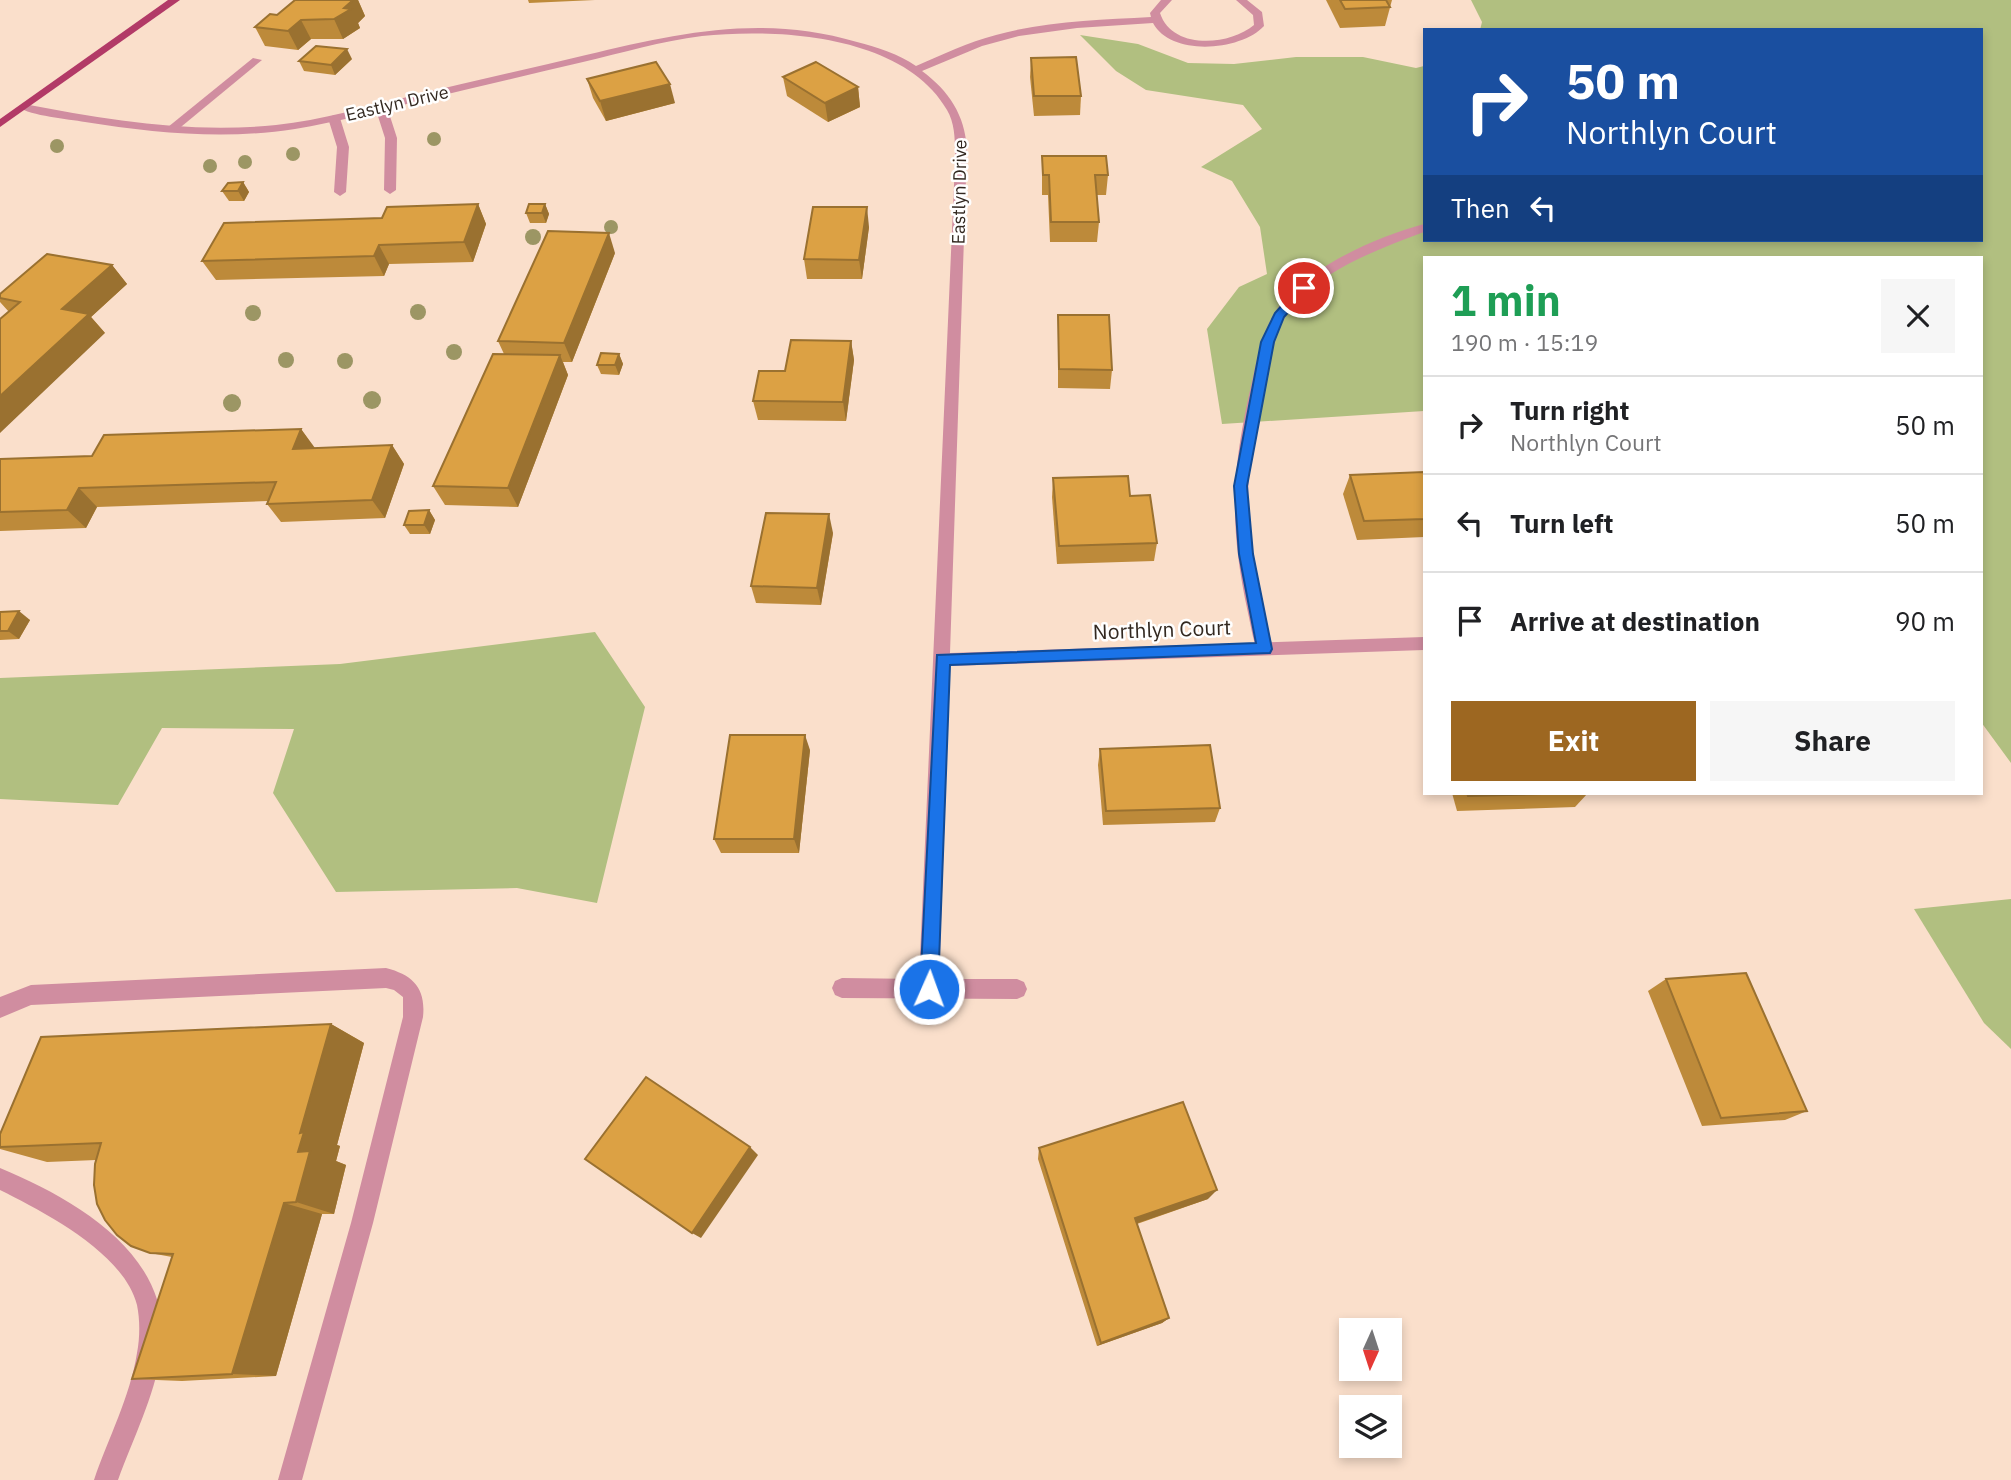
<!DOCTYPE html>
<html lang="en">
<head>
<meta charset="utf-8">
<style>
  body { margin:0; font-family:"IBM Plex Sans",sans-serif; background:#f6f6f6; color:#202124; height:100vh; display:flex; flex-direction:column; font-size:26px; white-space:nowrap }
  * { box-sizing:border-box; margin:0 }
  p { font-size:23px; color:#757577 }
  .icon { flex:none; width:38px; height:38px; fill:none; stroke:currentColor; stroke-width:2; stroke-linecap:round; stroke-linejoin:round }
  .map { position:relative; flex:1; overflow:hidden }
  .panel { position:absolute; left:1423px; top:256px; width:560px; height:539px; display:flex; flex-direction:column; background:#fff; border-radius:0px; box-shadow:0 4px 10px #0003 }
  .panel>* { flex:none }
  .guide { position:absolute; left:1423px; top:28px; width:560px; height:214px; border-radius:0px; box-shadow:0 4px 10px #0003; background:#1a4fa0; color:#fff; overflow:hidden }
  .needle { width:46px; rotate:183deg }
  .fabs { position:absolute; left:1339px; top:1318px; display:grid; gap:14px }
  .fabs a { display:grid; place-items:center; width:63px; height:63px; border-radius:0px; background:#fff; box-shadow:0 4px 10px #0003; font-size:35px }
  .pin { position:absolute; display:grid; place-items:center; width:60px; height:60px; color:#fff; margin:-30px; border:4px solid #fff; border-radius:50%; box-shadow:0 2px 7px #0007 }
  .me { position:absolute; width:77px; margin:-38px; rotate:2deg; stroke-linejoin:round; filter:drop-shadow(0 0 5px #0008) }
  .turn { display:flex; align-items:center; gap:24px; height:147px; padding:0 28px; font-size:32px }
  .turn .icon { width:91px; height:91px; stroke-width:2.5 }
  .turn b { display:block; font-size:49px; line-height:60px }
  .then { display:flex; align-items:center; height:66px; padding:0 28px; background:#0003; gap:14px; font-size:26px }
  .round { display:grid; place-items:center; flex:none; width:74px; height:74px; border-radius:0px; background:#f6f6f6 }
  .head { display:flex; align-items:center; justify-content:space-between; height:119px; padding:0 28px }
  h1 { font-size:42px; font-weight:700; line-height:52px; color:#1e9e55 }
  .primary-button { display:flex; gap:14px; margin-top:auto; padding:14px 28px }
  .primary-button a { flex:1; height:80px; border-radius:0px; background:#9d6721; color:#fff; font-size:28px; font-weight:700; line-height:80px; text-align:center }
  .primary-button a+a { background:#f6f6f6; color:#202124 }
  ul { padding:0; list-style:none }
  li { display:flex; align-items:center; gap:21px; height:98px; padding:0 28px; border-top:2px solid #e0e0e0 }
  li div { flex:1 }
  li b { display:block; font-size:26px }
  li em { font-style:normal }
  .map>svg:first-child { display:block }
  .green { fill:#b1bf80 }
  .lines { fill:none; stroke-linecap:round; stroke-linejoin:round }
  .lane { fill:#d08da0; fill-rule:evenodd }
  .street { fill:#d08da0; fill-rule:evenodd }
  .primary { fill:#b23a67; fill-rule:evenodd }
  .tree { fill:#9c9664 }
  .wall { fill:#bd8a3a }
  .shaded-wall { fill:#9a7130 }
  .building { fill:#dca144; stroke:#9a7130; stroke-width:2 }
  .route { fill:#1a73e8; stroke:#114b97; stroke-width:2 }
  .labels { text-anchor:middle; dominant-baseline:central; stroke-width:5; stroke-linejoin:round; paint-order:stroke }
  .far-street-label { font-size:18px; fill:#332921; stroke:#fff }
  .street-label { font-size:21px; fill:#332921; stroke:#fff }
</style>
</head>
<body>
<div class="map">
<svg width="2011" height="1480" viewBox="0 0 2011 1480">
  <rect width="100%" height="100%" fill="#fadfcb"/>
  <g class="green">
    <path d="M1471,0H2011V763L1981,722V257H1424V411L1222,424L1207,329L1239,287L1267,274L1260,227L1232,181L1201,167L1262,129L1243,105L1146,90L1116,71L1080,35L1138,44L1188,63L1234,64L1296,57H1363L1416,68L1424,66V240H1981V30H1480L1482,22Z"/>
    <path d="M595,632L645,707L597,903L517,888L336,892L273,793L294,729L162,728L118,805L0,799V678L340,664Z"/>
    <path d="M2011,899V1049L1984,1023L1914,909Z"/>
  </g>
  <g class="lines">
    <g class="lane">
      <path d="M253,58L262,60L176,131H168V127Z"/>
      <path d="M381,104L387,107L397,138L396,190L390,194L384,190L385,138L375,107Z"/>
      <path d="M334,115L340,118L349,147L346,192L340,196L334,192L337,147L328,118Z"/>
      <path d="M1424,224V232C1379,249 1329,267 1295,303C1277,323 1272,352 1267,377C1257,420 1247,464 1248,508C1250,556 1262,603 1273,649L1271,654H1259C1253,642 1251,626 1248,613C1228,521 1232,467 1253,377C1259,349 1266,320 1285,299C1316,264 1379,236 1424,224Z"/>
      <path d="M386,968C413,975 426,988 423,1017L373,1223L302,1480H278L351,1223L403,1017V997L394,990L386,988L31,1005L0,1018V997L31,985Z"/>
      <path d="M0,1168C77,1200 176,1257 161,1354C154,1397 133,1439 118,1480H94C108,1439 130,1397 137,1353C140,1337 140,1320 137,1305C124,1253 44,1212 0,1190Z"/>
    </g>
    <path class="street" d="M1161,0H1172L1160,13C1172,50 1229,46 1254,25L1253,15L1236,0H1247L1262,12L1264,26C1241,51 1171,57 1153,23L1077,28L1019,36L982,46L922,71C949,91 965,115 967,149L950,653L1424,637V650L950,666L939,979H1017L1024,982L1027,989L1024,996L1017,999L842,998L835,995L832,988L835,981L842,978L919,979L955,162C955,145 956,125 947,110C904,35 778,28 702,36C661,41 622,53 583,62C528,75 473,88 419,101C378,111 337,122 295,129C225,140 154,133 85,122C68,119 31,116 18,107L24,104C107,120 191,134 276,125C322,120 366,107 411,96C469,82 528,69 586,55C678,33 763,14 857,42C877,47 899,54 916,66C942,55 968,42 996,35C1046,21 1099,20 1151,17L1150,13Z"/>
    <path class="primary" d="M168,0H180L0,127V119Z"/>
  </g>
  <g class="tree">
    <circle cx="434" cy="139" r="7"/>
    <circle cx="57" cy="146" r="7"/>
    <circle cx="293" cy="154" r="7"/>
    <circle cx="245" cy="162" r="7"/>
    <circle cx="210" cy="166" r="7"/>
    <circle cx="611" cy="227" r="7"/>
    <circle cx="533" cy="237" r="8"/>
    <circle cx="418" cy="312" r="8"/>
    <circle cx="253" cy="313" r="8"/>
    <circle cx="454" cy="352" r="8"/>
    <circle cx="286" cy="360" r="8"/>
    <circle cx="345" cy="361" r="8"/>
    <circle cx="372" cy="400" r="9"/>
    <circle cx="232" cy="403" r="9"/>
  </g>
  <g class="wall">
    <path d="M295,0H358L365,16L358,23L360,28L343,39H311L298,50L265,46L255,27L277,15Z"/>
    <path d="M528,0H595L529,3Z"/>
    <path d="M1326,0H1392L1385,26L1340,28Z"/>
    <path d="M1031,58L1081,96L1080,115L1034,116L1030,77Z"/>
    <path d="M352,59L335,75L304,71L299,61Z"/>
    <path d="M783,77L858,87L860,107L828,122L787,96Z"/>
    <path d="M587,79L675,103L606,121L593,98Z"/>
    <path d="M1042,156L1108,175L1106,195H1097L1099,222L1097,242H1050L1048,195H1042Z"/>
    <path d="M243,182L249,192L244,201H229L222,191Z"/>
    <path d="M478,204L486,224L473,262L389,264L384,276L216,280L202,261L382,218Z"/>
    <path d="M545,204L549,214L546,223H530L526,213Z"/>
    <path d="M869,227L862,279H807L804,259Z"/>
    <path d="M615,253L572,362H563L568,375L518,507L445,505L433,486L504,354L498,341Z"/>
    <path d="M112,265L127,284L91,317L105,333L9,312L0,302V294Z"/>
    <path d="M1058,315L1112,370L1110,389L1058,388Z"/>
    <path d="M851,341L854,360L846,421L758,420L753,401Z"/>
    <path d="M619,354L623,364L619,375L601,374L597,365Z"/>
    <path d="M301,429L314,448L392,445L404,464L385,518L281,522L267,504L268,501L97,507L86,528L0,531V459L92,456Z"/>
    <path d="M1424,472V537L1357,540L1343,494L1350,475Z"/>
    <path d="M1053,478L1130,496L1157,543L1154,561L1057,564L1052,497Z"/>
    <path d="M429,510L435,520L430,534H410L404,525Z"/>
    <path d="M833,533L821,605L756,603L751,586Z"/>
    <path d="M0,612L30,620L19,639L0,640Z"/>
    <path d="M1100,749L1220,808L1215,822L1103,825L1098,765Z"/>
    <path d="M810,750L799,853H721L714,839Z"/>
    <path d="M1452,793H1588L1575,807L1457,811Z"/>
    <path d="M1666,979L1807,1111L1785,1120L1702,1126L1648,991Z"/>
    <path d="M331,1024L364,1043L337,1145L340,1146L336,1161L346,1165L334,1214H322L276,1376L182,1381L132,1379L172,1257L150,1253L96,1160L47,1162L0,1149V1134Z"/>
    <path d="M1039,1148L1208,1199L1137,1224L1169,1318L1162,1323L1097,1346L1038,1159Z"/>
  </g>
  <g class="shaded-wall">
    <path d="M353,0H358L365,16L358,23L360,28L343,39L334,19L344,8Z"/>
    <path d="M301,20L311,39L298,50L288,31Z"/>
    <path d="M347,49L352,59L335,75L331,65Z"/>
    <path d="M670,84L675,103L606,121L600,101Z"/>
    <path d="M858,87L860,107L828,122L825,103Z"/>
    <path d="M243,182L249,192L244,201L238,191Z"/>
    <path d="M478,204L486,224L473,262L464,242Z"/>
    <path d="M545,204L549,214L546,223L542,213Z"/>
    <path d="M867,207L869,227L862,279L859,260Z"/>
    <path d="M609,233L615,253L572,362L564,343Z"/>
    <path d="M379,245L389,264L384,276L374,256Z"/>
    <path d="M112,265L127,284L91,317L105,333L0,433V396L62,309Z"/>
    <path d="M851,341L854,360L846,421L843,402Z"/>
    <path d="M619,354L623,364L619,375L615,365Z"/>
    <path d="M560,355L568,375L518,507L508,488Z"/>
    <path d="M301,429L315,448L293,449Z"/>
    <path d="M392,445L404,464L385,518L372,500Z"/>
    <path d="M79,488L97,507L86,528L67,510Z"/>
    <path d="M429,510L435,520L430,534L424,525Z"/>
    <path d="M829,514L833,533L821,605L817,588Z"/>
    <path d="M19,611L30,620L19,639L8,631Z"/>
    <path d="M805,735L810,750L799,853L794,839Z"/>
    <path d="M331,1024L364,1043L337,1145L340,1146L336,1161L346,1165L334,1214L296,1202L300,1133Z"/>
    <path d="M750,1147L758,1155L701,1238L692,1233Z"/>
    <path d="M1217,1190L1208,1199L1129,1226L1135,1218Z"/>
    <path d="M284,1203L322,1214L276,1376L232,1374Z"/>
    <path d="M1169,1318L1162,1323L1097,1346L1101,1343Z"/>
  </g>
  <g class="building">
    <path d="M295,0H353L344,8L351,9L334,19L301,20L288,31L255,27L270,14L277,15Z"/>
    <path d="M1340,0H1386L1390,7L1345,9Z"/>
    <path d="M316,46L347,49L331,65L299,61Z"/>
    <path d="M1076,57L1081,96H1034L1031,58Z"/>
    <path d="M656,62L670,84L600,101L587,79Z"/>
    <path d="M816,62L858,87L825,103L783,77Z"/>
    <path d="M1042,156H1106L1108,175H1095L1099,222H1051L1049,175H1043Z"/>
    <path d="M243,182L238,191H222L228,183Z"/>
    <path d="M478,204L464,242L379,245L374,256L202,261L224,223L382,218L387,207Z"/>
    <path d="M529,204H545L542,213H526Z"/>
    <path d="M813,207H867L859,260L804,259Z"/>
    <path d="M548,231L609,233L564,343L498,341Z"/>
    <path d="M47,254L112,265L62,309L89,314L0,396V319L20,302L0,298V294Z"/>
    <path d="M1058,315H1109L1112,370L1059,369Z"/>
    <path d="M791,340L851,341L843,402L753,401L759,371H785Z"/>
    <path d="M601,353L619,354L615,365H597Z"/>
    <path d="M493,354L560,355L508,488L433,486Z"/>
    <path d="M301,429L293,449L392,445L372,500L267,504L276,482L79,488L67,510L0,512V459L92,456L104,435Z"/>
    <path d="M1424,472V519L1364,521L1350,475Z"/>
    <path d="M1128,476L1130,496L1150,495L1157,543L1059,546L1053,478Z"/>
    <path d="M429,510L424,525H404L409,511Z"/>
    <path d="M766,513L829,514L817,588L751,586Z"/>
    <path d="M19,611L8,631H0V612Z"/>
    <path d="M730,735H805L794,839H714Z"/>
    <path d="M1210,745L1220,808L1106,811L1100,749Z"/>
    <path d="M1467,793H1579L1468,796Z"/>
    <path d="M1746,973L1807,1111L1721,1118L1666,979Z"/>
    <path d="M331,1024L300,1133L304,1132L298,1152L310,1151L296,1202L284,1203L232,1374L132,1379L173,1254L150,1253L131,1246L117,1235L105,1220L97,1204L94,1185L95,1164L101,1143L0,1147V1134L41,1037Z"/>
    <path d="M646,1077L750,1147L692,1233L585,1159Z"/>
    <path d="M1183,1102L1217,1190L1135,1218L1169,1318L1101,1343L1039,1148Z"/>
  </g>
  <path class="route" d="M1304,284L1310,288L1284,317L1274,342L1247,486L1253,554L1272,649L1270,653L950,665L938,989L935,995L929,998L922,995L920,989L937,655L1256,643L1239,554L1234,486L1261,342L1275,313L1300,285Z"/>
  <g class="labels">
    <g class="far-street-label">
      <text transform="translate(397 103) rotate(-13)">Eastlyn Drive</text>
      <text transform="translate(959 192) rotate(-89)">Eastlyn Drive</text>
    </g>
    <g class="street-label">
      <text transform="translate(1162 629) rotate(-2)">Northlyn Court</text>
    </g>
  </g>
</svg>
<div class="fabs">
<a><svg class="needle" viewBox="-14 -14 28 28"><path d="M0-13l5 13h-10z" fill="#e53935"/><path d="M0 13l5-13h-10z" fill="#757577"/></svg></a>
<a><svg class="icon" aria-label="layers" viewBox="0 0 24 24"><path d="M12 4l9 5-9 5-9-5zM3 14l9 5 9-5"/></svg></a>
</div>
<div class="pin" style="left:1304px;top:288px;background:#d93025"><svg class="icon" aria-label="arrive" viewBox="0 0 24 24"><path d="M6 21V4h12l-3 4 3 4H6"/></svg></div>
<svg class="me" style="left:929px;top:989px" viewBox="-20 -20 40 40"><circle r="17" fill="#1a73e8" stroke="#fff" stroke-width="3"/><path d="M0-11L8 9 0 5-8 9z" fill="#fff"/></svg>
<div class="guide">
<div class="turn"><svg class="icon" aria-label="right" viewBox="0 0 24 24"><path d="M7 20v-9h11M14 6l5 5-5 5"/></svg><div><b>50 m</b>Northlyn Court</div></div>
<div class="then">Then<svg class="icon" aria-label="left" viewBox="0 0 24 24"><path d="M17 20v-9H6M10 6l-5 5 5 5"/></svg></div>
</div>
<section class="panel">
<div class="head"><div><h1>1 min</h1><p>190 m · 15:19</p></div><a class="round"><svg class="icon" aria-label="close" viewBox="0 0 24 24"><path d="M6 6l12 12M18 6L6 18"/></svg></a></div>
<ul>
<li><svg class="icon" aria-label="right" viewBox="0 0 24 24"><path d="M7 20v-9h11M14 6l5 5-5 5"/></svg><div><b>Turn right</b><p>Northlyn Court</p></div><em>50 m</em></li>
<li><svg class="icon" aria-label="left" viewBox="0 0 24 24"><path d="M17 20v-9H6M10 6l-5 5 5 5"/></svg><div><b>Turn left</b></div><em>50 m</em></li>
<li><svg class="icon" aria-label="arrive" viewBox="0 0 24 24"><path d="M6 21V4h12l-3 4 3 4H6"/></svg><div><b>Arrive at destination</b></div><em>90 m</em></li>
</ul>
<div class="primary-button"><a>Exit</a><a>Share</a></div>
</section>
</div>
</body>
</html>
